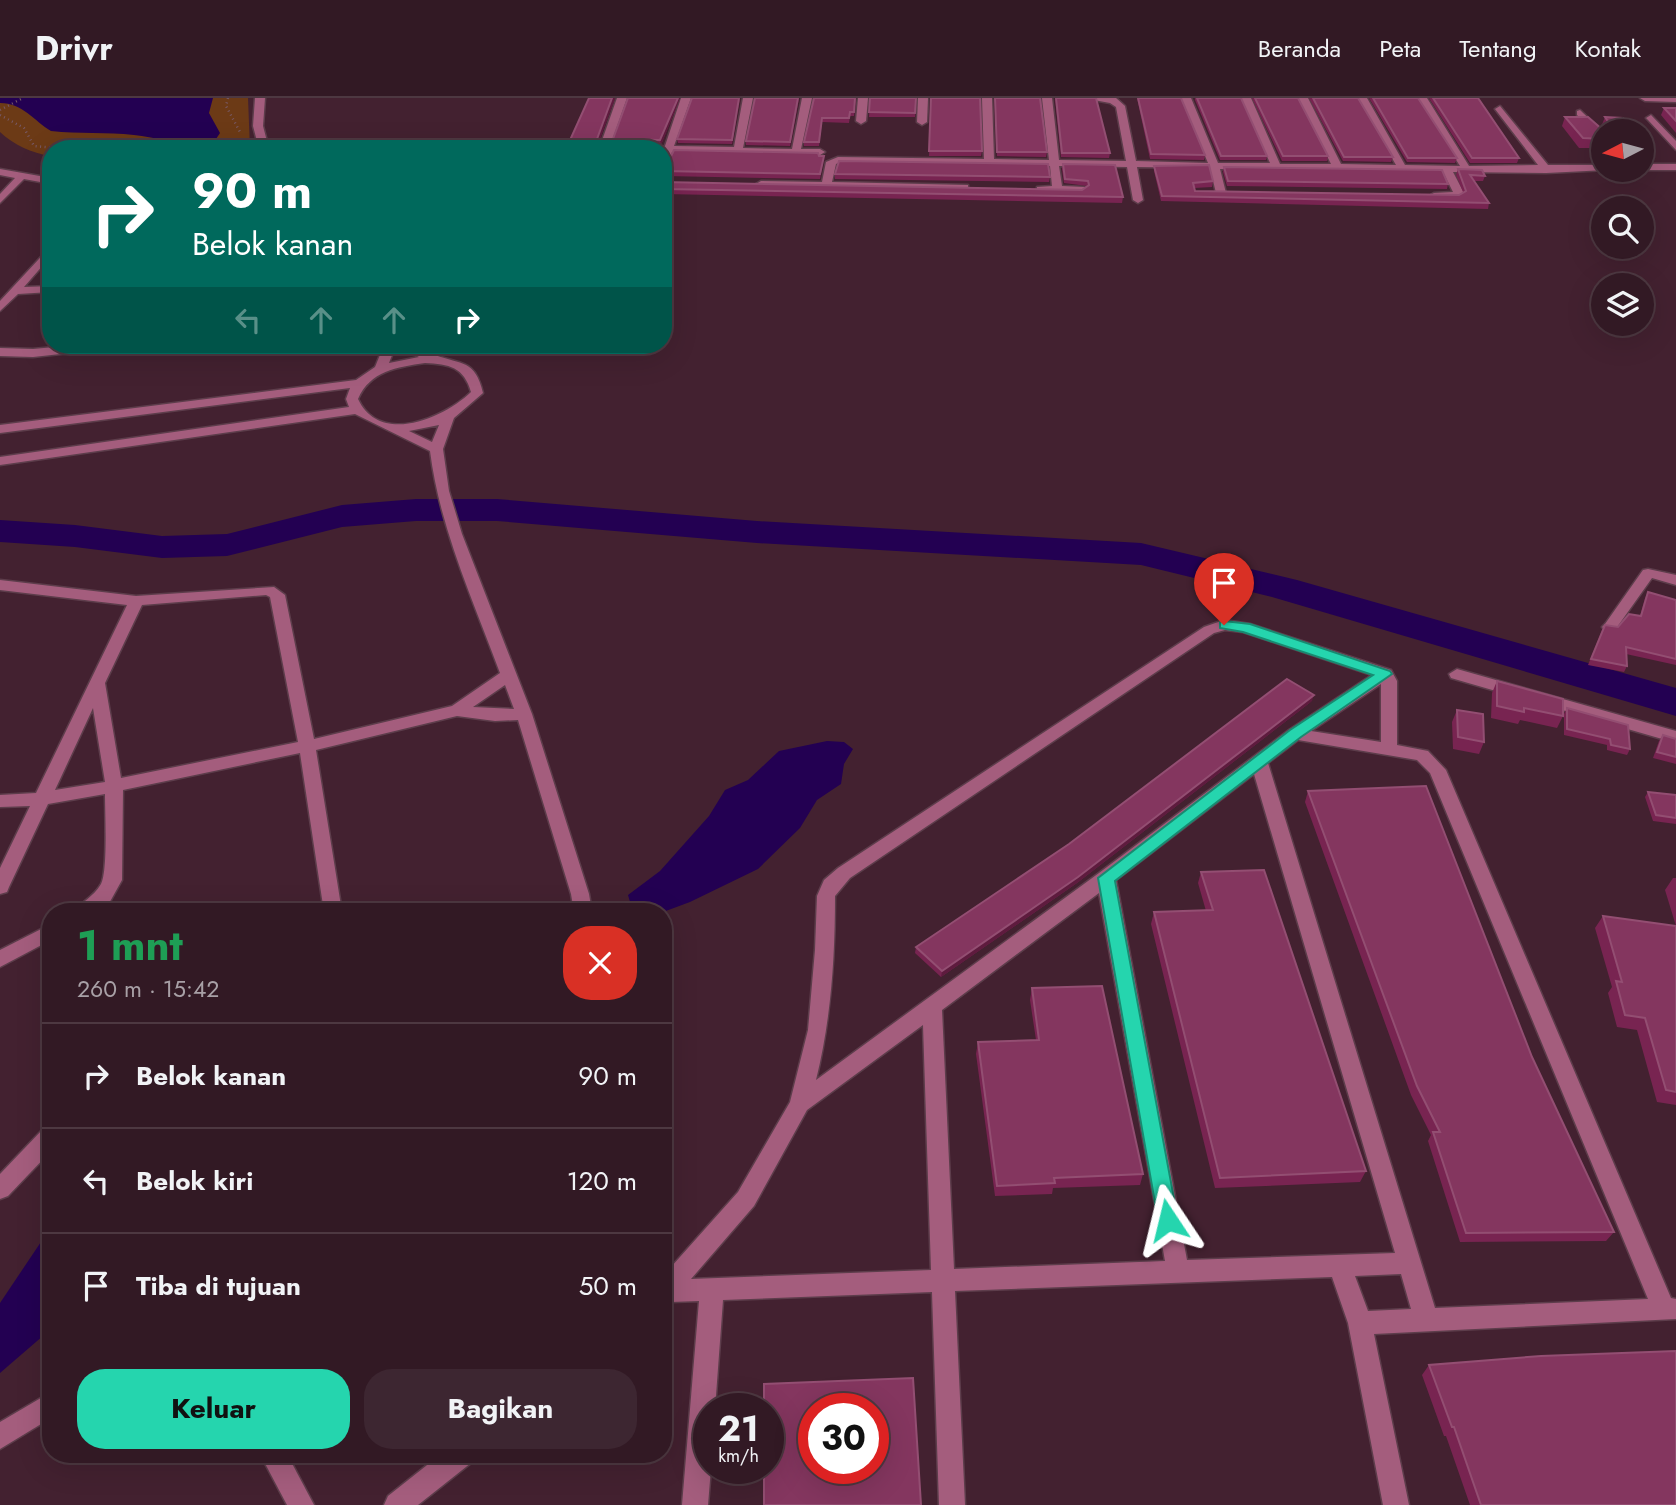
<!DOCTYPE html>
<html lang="id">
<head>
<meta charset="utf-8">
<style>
  body { margin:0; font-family:Jost,sans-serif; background:#3d2631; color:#f1f3f6; height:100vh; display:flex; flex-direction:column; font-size:26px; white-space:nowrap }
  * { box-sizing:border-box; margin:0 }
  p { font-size:23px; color:#a8a0a6 }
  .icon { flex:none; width:38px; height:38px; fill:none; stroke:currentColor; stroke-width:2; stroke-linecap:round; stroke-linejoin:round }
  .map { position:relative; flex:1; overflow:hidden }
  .details { position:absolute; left:42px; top:805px; width:630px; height:560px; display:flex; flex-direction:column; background:#321924; border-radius:28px; box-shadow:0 7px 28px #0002,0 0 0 2px #4d3841 }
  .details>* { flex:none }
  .hud { position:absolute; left:42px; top:42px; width:630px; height:214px; border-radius:28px; box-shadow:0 7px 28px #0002,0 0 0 2px #4d3841; background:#00695c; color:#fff; overflow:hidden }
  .needle { width:46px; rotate:264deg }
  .controls { position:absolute; left:1591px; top:21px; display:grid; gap:14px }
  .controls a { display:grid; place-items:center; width:63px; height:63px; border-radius:50%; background:#321924; box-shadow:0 7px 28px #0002,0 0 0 2px #4d3841; font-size:35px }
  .speed { position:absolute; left:693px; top:1295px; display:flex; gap:14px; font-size:35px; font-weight:700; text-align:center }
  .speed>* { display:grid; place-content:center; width:91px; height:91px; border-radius:50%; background:#321924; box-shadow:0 7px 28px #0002,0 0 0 2px #4d3841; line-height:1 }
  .speed small { font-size:18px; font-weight:400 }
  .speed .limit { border:10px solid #d22; background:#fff; color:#111 }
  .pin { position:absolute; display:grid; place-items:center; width:60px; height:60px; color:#fff; margin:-72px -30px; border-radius:50% 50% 50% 0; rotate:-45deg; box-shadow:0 0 7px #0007 }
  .pin .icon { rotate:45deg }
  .me { position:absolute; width:77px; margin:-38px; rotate:350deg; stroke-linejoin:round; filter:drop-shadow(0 0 5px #0008) }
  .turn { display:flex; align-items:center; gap:24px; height:147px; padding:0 35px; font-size:32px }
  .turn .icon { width:91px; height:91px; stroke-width:2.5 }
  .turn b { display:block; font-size:49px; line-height:60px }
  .lanes { display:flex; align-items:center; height:66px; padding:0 35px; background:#0003; justify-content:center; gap:35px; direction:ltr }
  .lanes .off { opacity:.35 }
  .round { display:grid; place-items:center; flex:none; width:74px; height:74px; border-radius:28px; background:#3d2631 }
  .overview { display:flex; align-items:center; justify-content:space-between; height:119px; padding:0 35px }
  h1 { font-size:42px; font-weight:700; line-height:52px; color:#1e9e55 }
  .action { display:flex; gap:14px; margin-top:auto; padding:14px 35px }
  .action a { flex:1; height:80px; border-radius:28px; background:#25d5ae; color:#111; font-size:28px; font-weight:700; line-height:80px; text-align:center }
  .action a+a { background:#3d2631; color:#f1f3f6 }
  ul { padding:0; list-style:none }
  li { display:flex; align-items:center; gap:21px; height:105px; padding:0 35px; border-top:2px solid #4d3841 }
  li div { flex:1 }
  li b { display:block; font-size:26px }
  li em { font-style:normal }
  header { display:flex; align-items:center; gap:42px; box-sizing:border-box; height:98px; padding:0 35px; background:#321924; border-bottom:2px solid #4d3841 }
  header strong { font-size:33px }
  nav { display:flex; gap:38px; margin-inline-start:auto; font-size:24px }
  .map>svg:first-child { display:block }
  .green { fill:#6c3a16 }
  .water { fill:#230052 }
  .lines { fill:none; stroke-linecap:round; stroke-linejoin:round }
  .river { fill:#230052; fill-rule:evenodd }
  .minor-casing { stroke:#5d3d4b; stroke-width:3 }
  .path { stroke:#785966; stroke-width:2.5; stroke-dasharray:1 3.5; stroke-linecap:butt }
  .minor { fill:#a45d7d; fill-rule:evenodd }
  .wall { fill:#782451 }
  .shaded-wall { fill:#5e1b3e }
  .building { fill:#84365f; stroke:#934e72; stroke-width:2; fill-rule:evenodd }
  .route { fill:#25d5ae; stroke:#188a71; stroke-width:2 }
</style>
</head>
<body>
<header>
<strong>Drivr</strong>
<nav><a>Beranda</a><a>Peta</a><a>Tentang</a><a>Kontak</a></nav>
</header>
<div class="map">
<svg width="1676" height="1407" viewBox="0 0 1676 1407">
  <rect width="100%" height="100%" fill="#432130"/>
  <path class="green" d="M0,0H248L250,51H51V58C31,55 14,47 0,34Z"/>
  <g class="water">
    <path d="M0,0H213L209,15L220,35L216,41C184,48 165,41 134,37C107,34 79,36 51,33C34,23 23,5 0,5Z"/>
    <path d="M827,643L844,644L853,651L844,666L841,686L817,702L800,730L758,771L690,804L663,814H633L628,797L660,773L709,718L725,692L748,682L779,653Z"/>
    <path d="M51,1129V1231L0,1275V1205Z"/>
  </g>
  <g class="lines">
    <path class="river" d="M416,401H497L757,423L1141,445L1297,482L1676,590V618L1272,499L1141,467L757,445L497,423H416L342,429L227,458L162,460L75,449L0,444V422L75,427L162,438L227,436L342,407Z"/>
    <g class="minor-casing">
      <g id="minor">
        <path d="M255,0H265L263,28L269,51H259L253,28Z"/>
        <path d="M617,0H627L609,51H599Z"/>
        <path d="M681,0H691L674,48L734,49L743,0H753L743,50L792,51L802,0H812L801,51H820L825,54L820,57L672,54L668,67L663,70V51H658L665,48Z"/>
        <path d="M858,0H868L866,23L861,26L856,23Z"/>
        <path d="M918,0H928L927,24L922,27L917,24Z"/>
        <path d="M982,0H992L994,61L1049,62L1042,0H1052L1059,62L1126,63L1116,9L1110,5L1083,0H1116L1125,8L1136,63L1208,65L1181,0H1191L1218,65H1270L1241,0H1251L1280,66H1331L1298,0H1308L1341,66L1396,67L1357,0H1367L1405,67L1460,68L1417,0H1427L1469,68L1538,67L1495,11L1500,8L1548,67H1603V72H1607L1546,75L1453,74L1464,95C1456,103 1438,104 1429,98L1434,95L1453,94L1443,74L1220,71L1226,95L1221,98L1216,95L1210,70L1137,69L1143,102L1138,105L1133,102L1127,69L1059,68L1062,88L1085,89L1086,91L1081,94L1037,93V89L1052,88L1050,68L838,65L836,66L832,84L968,87V91L964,92L761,89L756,86L761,83L822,84L826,64L838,59L984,61Z"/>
        <path d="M1640,0H1676V4L1645,3Z"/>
        <path d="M1580,12L1603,34V43L1577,17V13Z"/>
        <path d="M1651,17L1676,43V52L1648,22L1646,20Z"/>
        <rect x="1642" y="66" width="34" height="6"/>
        <path d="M0,71L51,80V86L24,81L0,105V96L15,80L0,77Z"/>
        <path d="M51,148V158L24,189L51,188V194L18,196L0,213V203Z"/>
        <path d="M76,247H113L107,251L33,259L0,258V250L33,251Z"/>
        <path d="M384,247H396L389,265L419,259L397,247C412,246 421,252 435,257C462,267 475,261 483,295L454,320L443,351L449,393L462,436L532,616L589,796L592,814H574L571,796L518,622L495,623L457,618L316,652L342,814H324L300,655L123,692L122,782L107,809L99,814H75C81,803 93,800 101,786C108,773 105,714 105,696L48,706L9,789L7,794L0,796V770L30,708L0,709V697L36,695L127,507L0,492V482L136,498L274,489L285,497L314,641L452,608L500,575C473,502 440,431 430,353L355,316L0,367V359L349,309L346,301L350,290L0,335V327L356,282L375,269ZM425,265C449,266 464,269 471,294C444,320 380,348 358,301C370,273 397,269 425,265ZM439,327L432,344L409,333ZM266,497L270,499L298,644L121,680L105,585L142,507ZM505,587L514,611L473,609ZM93,610L105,684L55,692Z"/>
        <path d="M1648,471L1676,477V487L1652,480L1615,532H1605L1602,529L1605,526L1643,472Z"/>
        <path d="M1224,522L1250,526L1391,572L1397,583V647L1428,653L1446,672L1671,1200L1676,1201V1221L1374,1236L1409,1407H1383L1348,1225L1332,1179L955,1193L965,1407H939L932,1194L723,1202L715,1311H709L711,1370L708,1407H682L699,1203L671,1204L663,1207V1178L738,1094L790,1004L808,932L815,852L817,798L824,782L838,770L1204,529ZM1225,532L1243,534L1372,577L1289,632L1099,775L816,982C831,921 835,861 835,798L850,780L1214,535ZM1381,586V644L1311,633ZM1298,642L1417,662L1430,675L1648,1201L1435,1210L1268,665ZM1254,676L1395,1155L1187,1162L1116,782ZM1099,795L1165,1163L954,1171L942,912ZM923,927L931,1172L691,1181L754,1108L807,1012ZM1401,1176L1411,1211L1368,1213L1355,1178Z"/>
        <path d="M1457,571L1676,633V645L1451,580L1449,576Z"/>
        <path d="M51,826V842L0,869V852Z"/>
        <path d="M51,1029V1053L8,1098L0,1101V1076L43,1031Z"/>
        <path d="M51,1294V1320L0,1351V1324Z"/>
        <path d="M260,1356H287L314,1407H287Z"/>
        <path d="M441,1356H475L471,1365L418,1407H384L388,1398Z"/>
      </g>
    </g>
    <g class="path">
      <path d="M228,0L226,8L240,34"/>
      <path d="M0,12L23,0"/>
      <path d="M0,17L24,30L34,48L56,50L90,44L101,51"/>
      <path d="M238,51L243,41"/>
    </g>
    <use href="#minor" class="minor"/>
  </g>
  <g class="wall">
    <path d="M589,0H615L598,46H591L589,51H566Z"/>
    <path d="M680,0L661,47L614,46L613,41Z"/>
    <path d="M740,0L732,46L678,45L677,41Z"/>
    <path d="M799,0L790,48L746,47V43Z"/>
    <path d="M814,0H856L854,18H850L849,25L822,24L819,48H804V44Z"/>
    <path d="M870,0H916L915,19H869Z"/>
    <path d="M931,0L982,53L981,58H929Z"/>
    <path d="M995,0L1047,54L1046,59L997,58Z"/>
    <path d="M1055,0H1096L1110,55L1109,60L1061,59Z"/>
    <path d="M1137,0H1181L1205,57L1204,62L1150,61Z"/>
    <path d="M1195,0H1241L1267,58L1266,62H1220L1195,2Z"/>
    <path d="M1252,0H1298L1328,58L1327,63H1282Z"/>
    <path d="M1309,0H1358L1393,59L1391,64L1343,63Z"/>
    <path d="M1369,0H1418L1457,60L1455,65L1407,64Z"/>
    <path d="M1429,0H1478L1519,60L1517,65H1470Z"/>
    <path d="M1664,10H1676V35L1661,17Z"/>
    <path d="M1565,19L1603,33V50H1579L1562,28Z"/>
    <path d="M1605,19L1635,33H1605L1601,29Z"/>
    <path d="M819,58H824L820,81L665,78L664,73Z"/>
    <path d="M1063,66L1123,99L1122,105L663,96V84L1082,92L1087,88L1064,85L1062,71Z"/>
    <path d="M1154,68L1213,83L1212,89L1194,90L1195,93L1459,97L1463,94L1456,77L1458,71L1485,78L1483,83H1474L1489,105L1488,111L1161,103L1154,73Z"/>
    <path d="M1224,69L1448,86L1447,91L1227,88L1223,74Z"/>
    <path d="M835,76L1050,79L1049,84L835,81Z"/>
    <path d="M1648,494L1676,502V567L1626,556L1627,568L1624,574L1588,567L1602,532L1618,529L1640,518L1645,500Z"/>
    <path d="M1497,583L1563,618L1557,630L1520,622L1518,626L1491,620L1492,595Z"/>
    <path d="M1312,603L1077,785L941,879L915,855L916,849Z"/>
    <path d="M1567,610L1630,651L1627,657L1607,652V647L1564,637V616Z"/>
    <path d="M1457,612L1484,644L1479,656L1453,651L1452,624Z"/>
    <path d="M1663,637L1676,641V666L1653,660L1659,643Z"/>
    <path d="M1308,693L1532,959L1614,1134L1606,1143L1460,1144L1428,1043L1431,1037L1411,997L1305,704Z"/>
    <path d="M1648,694L1676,697V726L1653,723L1645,699Z"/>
    <path d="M1201,774L1366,1073L1360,1084L1215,1090L1151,826L1154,814L1206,813L1198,785Z"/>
    <path d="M1673,780H1676V1007L1657,1004L1637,932L1617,929L1608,895L1612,889L1595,830L1603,818L1676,828L1665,792Z"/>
    <path d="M1032,890L1143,1076L1140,1087L1053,1090L1052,1096L995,1098L976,956L978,944L1036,942L1030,902Z"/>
    <path d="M1429,1267L1676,1407H1470L1446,1338H1444L1422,1277Z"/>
  </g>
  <g class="shaded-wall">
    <path d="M612,0H615L598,46L597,41Z"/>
    <path d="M678,0H680L661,47L660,42Z"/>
    <path d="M739,0H740L732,46V42Z"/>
    <path d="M798,0H799L790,48V44Z"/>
    <path d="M1314,597L1312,603L1077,785L941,879L942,873Z"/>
  </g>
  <g class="building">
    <path d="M589,0H612L597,41H590L586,51H566Z"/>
    <path d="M628,0H678L660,42L613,41Z"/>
    <path d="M692,0H739L732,42L677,41Z"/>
    <path d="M755,0H798L790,44L746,43Z"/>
    <path d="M814,0H855L854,14H850L849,20H822L819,44H804Z"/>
    <path d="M870,0H916L915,15L869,14Z"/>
    <path d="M931,0H980L982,53H929Z"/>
    <path d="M995,0H1040L1047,54H997Z"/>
    <path d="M1056,0H1096L1110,55H1062Z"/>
    <path d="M1138,0H1181L1205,57L1151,56Z"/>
    <path d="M1197,0H1241L1267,58H1221Z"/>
    <path d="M1255,0H1298L1328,58H1283Z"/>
    <path d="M1313,0H1358L1393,59H1344Z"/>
    <path d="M1373,0H1418L1457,60H1408Z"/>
    <path d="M1433,0H1478L1519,60H1472Z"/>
    <path d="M1664,10H1676V23Z"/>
    <path d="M1565,19H1588L1604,33L1603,41L1583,40Z"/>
    <path d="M1605,19L1623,20L1635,33H1607L1609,25Z"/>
    <path d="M674,52L818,55L819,58H824L820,76L664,73Z"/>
    <path d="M839,63L1048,66L1050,79L835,76Z"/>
    <path d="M1063,66L1115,67L1123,99L663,91V84L1082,92L1089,87L1088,83L1065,81Z"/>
    <path d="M1209,67L1213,83L1193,85L1195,93L1459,97L1466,93L1458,71L1482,72L1485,78L1470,77L1489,105L1162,98L1154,68Z"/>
    <path d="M1224,69L1442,72L1448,86L1228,83Z"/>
    <path d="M1648,494L1676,502V561L1626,549L1627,568L1591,561L1605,527L1618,529L1629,516L1641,518Z"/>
    <path d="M1287,581L1314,597L1078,779L942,873L916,849L1069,746Z"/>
    <path d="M1497,583L1563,601V618L1524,610V614L1497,608Z"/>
    <path d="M1567,610L1628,627L1630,651L1611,647L1610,641L1567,631Z"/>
    <path d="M1457,612L1483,616L1484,644L1458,639Z"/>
    <path d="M1663,637L1676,641V659L1657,654Z"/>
    <path d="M1426,688L1532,959L1614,1134L1466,1135L1433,1034H1440L1417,988L1308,693Z"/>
    <path d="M1648,694L1676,697V720L1656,717Z"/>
    <path d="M1264,772L1366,1073L1220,1080L1154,814L1213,812L1201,774Z"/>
    <path d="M1603,818L1676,828V994L1666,992L1645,920L1625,917L1616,883L1622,884Z"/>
    <path d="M1102,888L1143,1076L1054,1080L1055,1085L997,1088L978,944L1039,942L1032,890Z"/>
    <path d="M1676,1253V1407H1481L1454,1329H1452L1429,1267L1541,1258Z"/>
    <path d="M913,1280L921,1407H764V1370H768V1311H764V1286ZM814,1311H873V1370H814Z"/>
  </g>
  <path class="route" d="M1224,523L1250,526L1390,573L1392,576L1301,639L1115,783L1178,1122L1175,1128L1168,1131L1161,1128L1158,1122L1098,780L1290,632L1373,577L1243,534L1220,530V524Z"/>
</svg>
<div class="controls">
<a><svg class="needle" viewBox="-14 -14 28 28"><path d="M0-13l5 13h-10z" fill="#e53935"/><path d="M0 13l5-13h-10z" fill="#a8a0a6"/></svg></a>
<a><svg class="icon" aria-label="search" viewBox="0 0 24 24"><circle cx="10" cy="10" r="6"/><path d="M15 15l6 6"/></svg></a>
<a><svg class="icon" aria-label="layers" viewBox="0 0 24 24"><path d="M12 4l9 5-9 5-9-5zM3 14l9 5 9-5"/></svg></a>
</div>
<div class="speed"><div>21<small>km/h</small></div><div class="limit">30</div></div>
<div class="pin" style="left:1224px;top:527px;background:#d93025"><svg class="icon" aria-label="arrive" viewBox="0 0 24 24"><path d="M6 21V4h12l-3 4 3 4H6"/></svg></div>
<svg class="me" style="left:1168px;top:1122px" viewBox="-20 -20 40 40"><path d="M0-17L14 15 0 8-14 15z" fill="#25d5ae" stroke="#fff" stroke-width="4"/></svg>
<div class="hud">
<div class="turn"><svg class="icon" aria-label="right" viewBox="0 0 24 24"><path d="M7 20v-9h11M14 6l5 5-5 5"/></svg><div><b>90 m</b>Belok kanan</div></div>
<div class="lanes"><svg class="icon off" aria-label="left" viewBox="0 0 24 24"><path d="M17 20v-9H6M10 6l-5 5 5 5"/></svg><svg class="icon off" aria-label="ahead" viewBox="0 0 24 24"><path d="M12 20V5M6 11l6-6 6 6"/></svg><svg class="icon off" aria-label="ahead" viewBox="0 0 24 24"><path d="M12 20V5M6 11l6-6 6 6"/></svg><svg class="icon" aria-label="right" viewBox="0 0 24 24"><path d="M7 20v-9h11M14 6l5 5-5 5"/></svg></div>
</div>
<section class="details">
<div class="overview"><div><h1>1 mnt</h1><p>260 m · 15:42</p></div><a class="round" style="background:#d93025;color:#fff"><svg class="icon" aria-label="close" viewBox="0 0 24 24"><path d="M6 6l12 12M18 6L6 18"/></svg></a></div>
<ul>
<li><svg class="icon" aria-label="right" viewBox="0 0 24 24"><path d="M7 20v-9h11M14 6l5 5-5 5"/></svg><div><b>Belok kanan</b></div><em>90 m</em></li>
<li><svg class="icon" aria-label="left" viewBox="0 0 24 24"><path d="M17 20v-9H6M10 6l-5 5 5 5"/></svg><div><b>Belok kiri</b></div><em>120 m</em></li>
<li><svg class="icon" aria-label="arrive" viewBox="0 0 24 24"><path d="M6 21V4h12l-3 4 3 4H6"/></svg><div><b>Tiba di tujuan</b></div><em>50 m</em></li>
</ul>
<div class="action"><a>Keluar</a><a>Bagikan</a></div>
</section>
</div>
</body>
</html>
